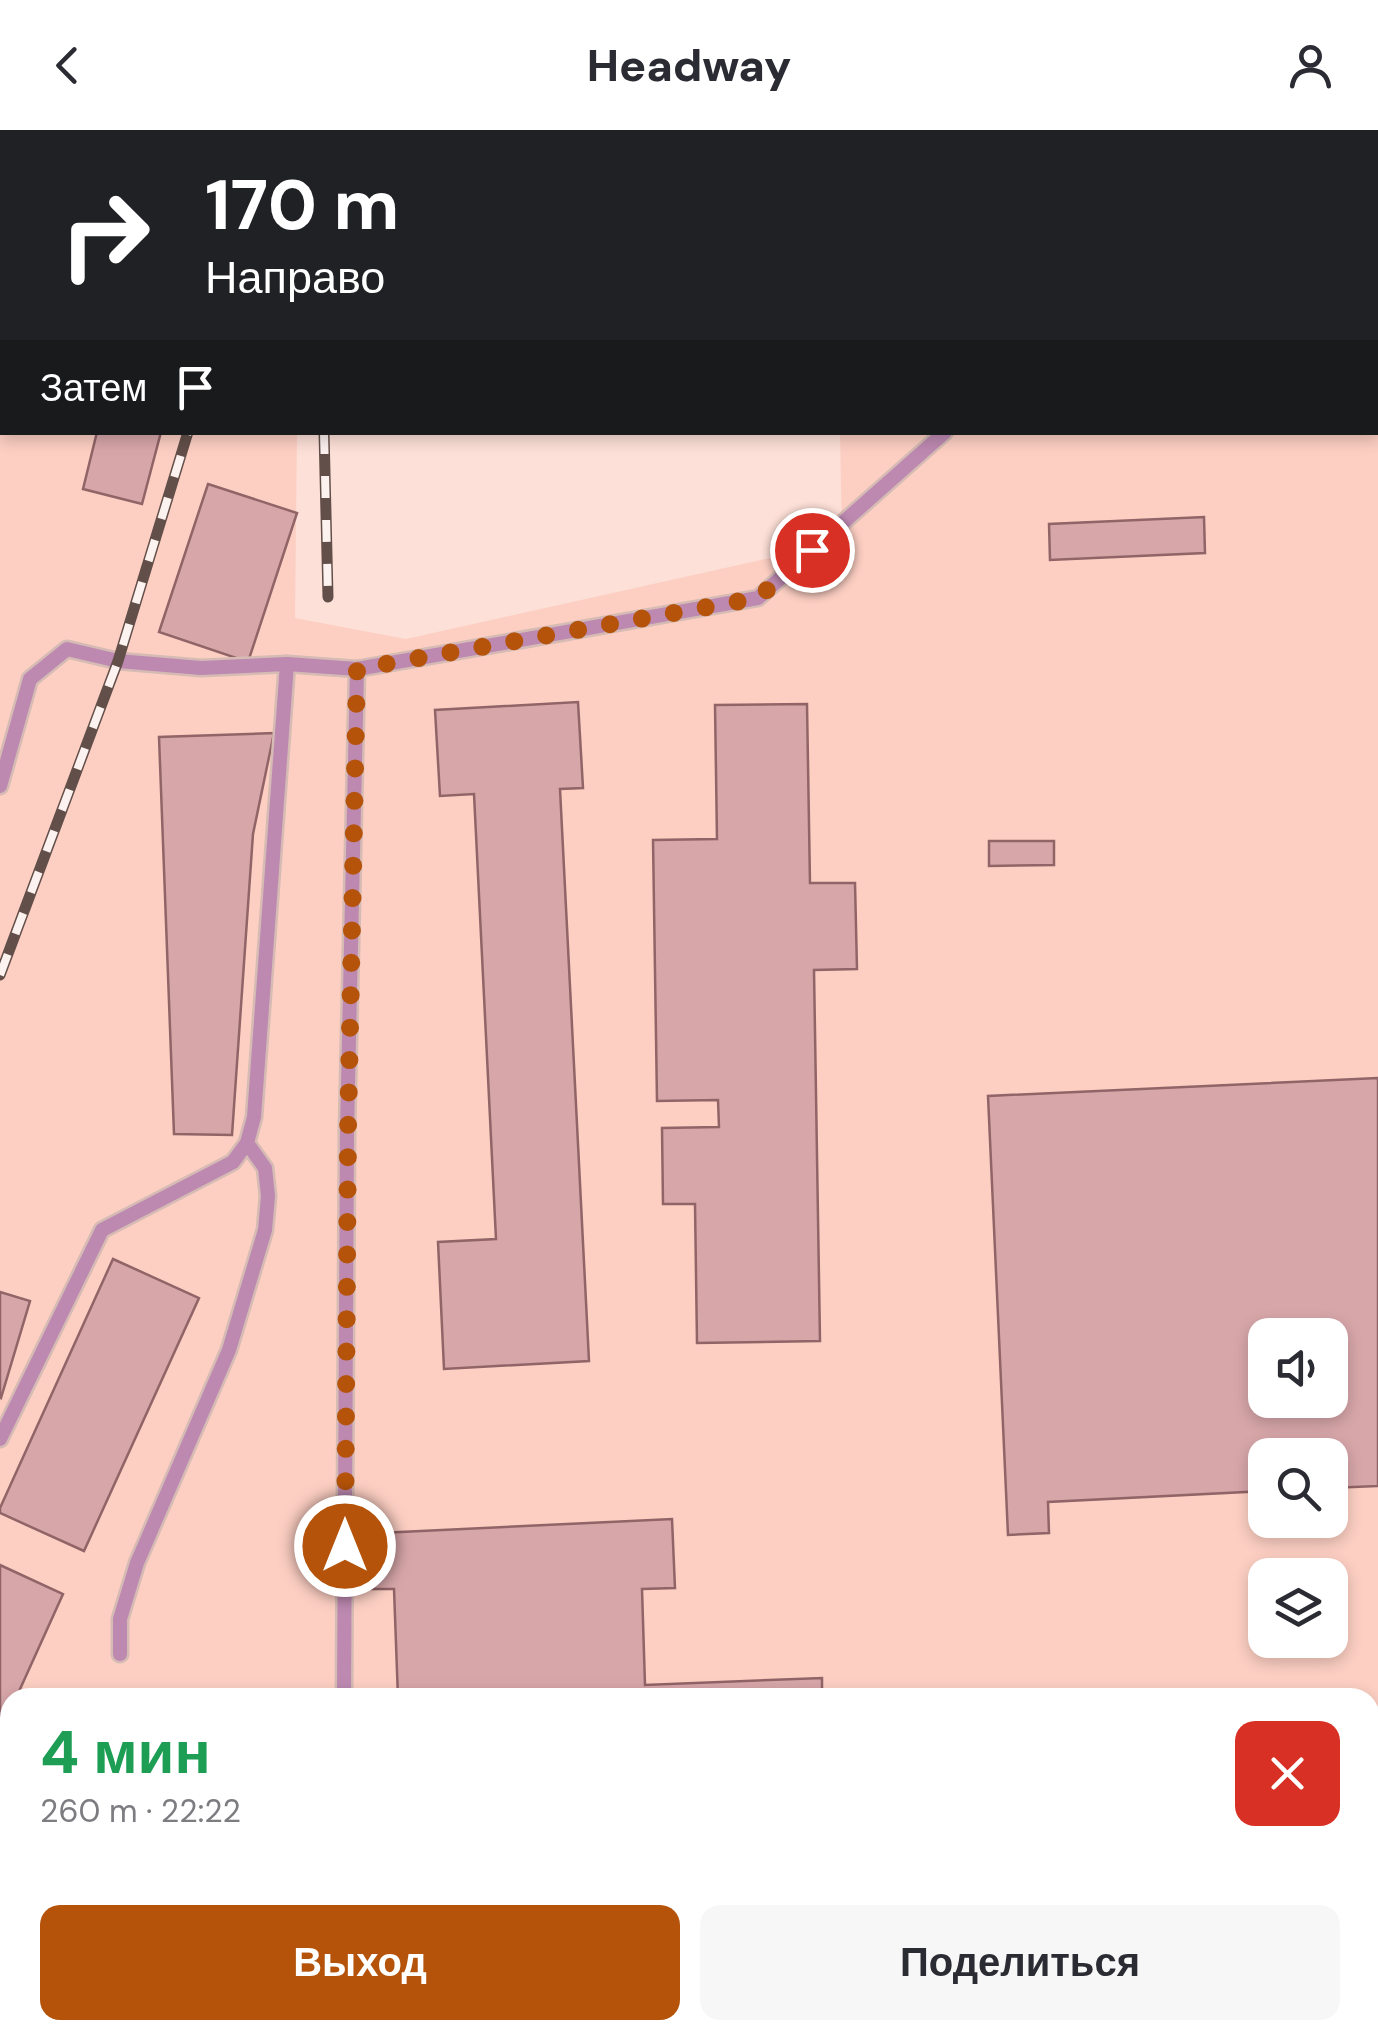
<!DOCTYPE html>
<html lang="ru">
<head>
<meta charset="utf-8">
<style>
  body { margin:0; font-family:"DM Sans",sans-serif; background:#f7f7f7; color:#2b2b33; height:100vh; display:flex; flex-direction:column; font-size:38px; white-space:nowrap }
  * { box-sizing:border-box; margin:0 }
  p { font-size:32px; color:#7c7c81 }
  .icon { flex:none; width:55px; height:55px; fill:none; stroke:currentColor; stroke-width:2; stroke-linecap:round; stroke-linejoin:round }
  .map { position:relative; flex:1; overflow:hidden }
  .details { position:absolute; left:0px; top:1558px; width:1380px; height:352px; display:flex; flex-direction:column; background:#fff; border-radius:30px 30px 0 0; box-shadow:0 5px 15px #0003 }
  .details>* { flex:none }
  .top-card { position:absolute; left:0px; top:0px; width:1380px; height:305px; box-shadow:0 5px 15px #0003; background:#202124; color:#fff; overflow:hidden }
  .buttons { position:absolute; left:1248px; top:1188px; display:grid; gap:20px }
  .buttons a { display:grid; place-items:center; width:100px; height:100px; border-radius:20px; background:#fff; box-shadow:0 5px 15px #0003; font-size:50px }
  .pin { position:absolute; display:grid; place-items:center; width:85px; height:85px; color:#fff; margin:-42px; border:5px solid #fff; border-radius:50%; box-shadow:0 2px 10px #0007 }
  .me { position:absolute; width:110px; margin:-55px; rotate:0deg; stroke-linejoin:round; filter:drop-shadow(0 0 8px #0008) }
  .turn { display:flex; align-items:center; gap:35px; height:210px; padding:0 40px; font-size:45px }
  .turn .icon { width:130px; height:130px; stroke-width:2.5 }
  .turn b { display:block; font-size:70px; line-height:85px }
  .then { display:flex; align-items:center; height:95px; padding:0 40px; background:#0003; gap:20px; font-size:38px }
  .round { display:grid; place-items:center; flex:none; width:105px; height:105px; border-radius:20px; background:#f7f7f7 }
  .head { display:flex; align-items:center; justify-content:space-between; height:170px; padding:0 40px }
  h1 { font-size:60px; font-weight:800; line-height:75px; color:#1e9e55 }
  .primary-button { display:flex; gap:20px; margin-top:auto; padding:20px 40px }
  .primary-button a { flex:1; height:115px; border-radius:20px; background:#b45309; color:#fff; font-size:40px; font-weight:800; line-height:115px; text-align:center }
  .primary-button a+a { background:#f7f7f7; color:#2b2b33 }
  header { display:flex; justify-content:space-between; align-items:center; height:130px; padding:0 40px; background:#fff; font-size:45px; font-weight:800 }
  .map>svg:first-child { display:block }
  .built { fill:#fdcfc3; fill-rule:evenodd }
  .building { fill:#d7a6a9; stroke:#916467; stroke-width:2.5; fill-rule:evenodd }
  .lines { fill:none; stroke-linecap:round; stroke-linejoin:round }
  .service-casing { stroke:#d6bbb4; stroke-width:19 }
  .service { stroke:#bd89b1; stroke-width:14 }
  .rail-casing { stroke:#634f49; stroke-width:11 }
  .rail { stroke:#fcf2ef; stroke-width:8; stroke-dasharray:22; stroke-linecap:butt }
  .route { stroke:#b45309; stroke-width:18; stroke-dasharray:0 32.4 }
</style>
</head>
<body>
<header><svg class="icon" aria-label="back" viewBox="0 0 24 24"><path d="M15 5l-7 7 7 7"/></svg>Headway<svg class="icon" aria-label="person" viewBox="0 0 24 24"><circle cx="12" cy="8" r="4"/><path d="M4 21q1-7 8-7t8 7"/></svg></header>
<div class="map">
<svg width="1378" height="1909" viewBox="0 0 1378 1909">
  <rect width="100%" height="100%" fill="#fde0d8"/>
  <g class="built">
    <path d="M0,0L81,2H2V302L297,303L295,488L406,509L842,412L840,303L1378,302V255V1909H0ZM1265,1205H1330V1270H1265ZM1265,1325H1330V1390H1265ZM1265,1445H1330V1510H1265ZM10,1568H1370V1900H10Z"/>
    <path d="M836,0H1378V230V2Z"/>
  </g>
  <g class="building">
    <path d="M0,0H54L2,2V163Z"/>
    <path d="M1064,0H1180L1181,2H1064Z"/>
    <rect x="0" y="163" width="2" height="94"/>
    <path d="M97,302H161L142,374L83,359Z"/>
    <path d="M208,354L297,383L248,532L159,502Z"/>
    <path d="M1204,387L1205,423L1050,430L1049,394Z"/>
    <path d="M578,572L583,658L560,659L589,1231L444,1239L438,1112L496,1109L474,664L440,666L435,580Z"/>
    <path d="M807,574L810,753H855L857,839L814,840L820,1211L697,1213L695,1074H663L662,998L719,997L718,970L657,971L653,710L717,709L715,575Z"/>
    <path d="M274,603L253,704L232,1005L174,1004L159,607Z"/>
    <path d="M989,711H1054V735L989,736Z"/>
    <path d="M1378,948V1356L1330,1358V1325H1265V1361L1048,1372L1049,1403L1008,1405L988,966ZM1265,1205H1330V1270H1265Z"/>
    <path d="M113,1129L199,1168L84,1421L0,1383V1378Z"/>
    <path d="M0,1162L30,1171L1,1268L0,1267Z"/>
    <path d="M672,1389L675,1458L642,1459L645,1555L822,1548V1568H398L394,1459H360L359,1404Z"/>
    <path d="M0,1435L63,1464L16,1568H10V1581L0,1603Z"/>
    <path d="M1378,1617V1743L1370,1744V1618Z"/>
    <rect x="225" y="1900" width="46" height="9"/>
    <rect x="440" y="1900" width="380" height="9"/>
  </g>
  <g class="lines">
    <g class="service-casing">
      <g id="service">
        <path d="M0,656L30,549L67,519L118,531L201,538L287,534L357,539"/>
        <path d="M0,1309L102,1100L233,1032L247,1013L254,987L287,534"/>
        <path d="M120,1524V1489L137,1433L229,1220L265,1100L268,1066L265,1038L247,1013"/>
        <path d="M344,1568L347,1001L357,539L758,468L945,302"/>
        <path d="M1370,1854H1378"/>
        <path d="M342,1909V1900"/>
        <path d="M1019,1909L1023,1900"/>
      </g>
    </g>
    <use href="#service" class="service"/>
    <g class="rail-casing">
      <g id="rail">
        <path d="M315,0V2"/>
        <path d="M257,2L258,0"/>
        <path d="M324,302L328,467"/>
        <path d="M0,845L118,531L188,302"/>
      </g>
    </g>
    <use href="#rail" class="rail"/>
  </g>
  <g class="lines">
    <path class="route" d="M345,1416L348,1001L357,539L758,468L812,420"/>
  </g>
</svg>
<div class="buttons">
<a><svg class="icon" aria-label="sound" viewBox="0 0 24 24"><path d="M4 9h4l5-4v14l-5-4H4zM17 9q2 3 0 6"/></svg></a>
<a><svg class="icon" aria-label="search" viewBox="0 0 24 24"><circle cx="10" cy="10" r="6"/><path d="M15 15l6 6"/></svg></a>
<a><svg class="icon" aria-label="layers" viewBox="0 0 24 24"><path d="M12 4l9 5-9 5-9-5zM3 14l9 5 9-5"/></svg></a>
</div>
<div class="pin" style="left:812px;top:420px;background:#d93025"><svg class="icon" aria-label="arrive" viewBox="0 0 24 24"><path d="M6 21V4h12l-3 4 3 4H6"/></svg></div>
<svg class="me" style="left:345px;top:1416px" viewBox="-20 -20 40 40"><circle r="17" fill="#b45309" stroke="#fff" stroke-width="3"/><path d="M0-11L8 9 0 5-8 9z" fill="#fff"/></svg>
<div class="top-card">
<div class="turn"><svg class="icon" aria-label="right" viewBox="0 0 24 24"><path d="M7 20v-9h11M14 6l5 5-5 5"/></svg><div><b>170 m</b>Направо</div></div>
<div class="then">Затем<svg class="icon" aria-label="arrive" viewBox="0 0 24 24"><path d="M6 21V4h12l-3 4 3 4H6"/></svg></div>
</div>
<section class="details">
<div class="head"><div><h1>4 мин</h1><p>260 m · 22:22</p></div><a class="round" style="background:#d93025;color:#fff"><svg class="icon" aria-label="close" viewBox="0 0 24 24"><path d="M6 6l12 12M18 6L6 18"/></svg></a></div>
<div class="primary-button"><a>Выход</a><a>Поделиться</a></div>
</section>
</div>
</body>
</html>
